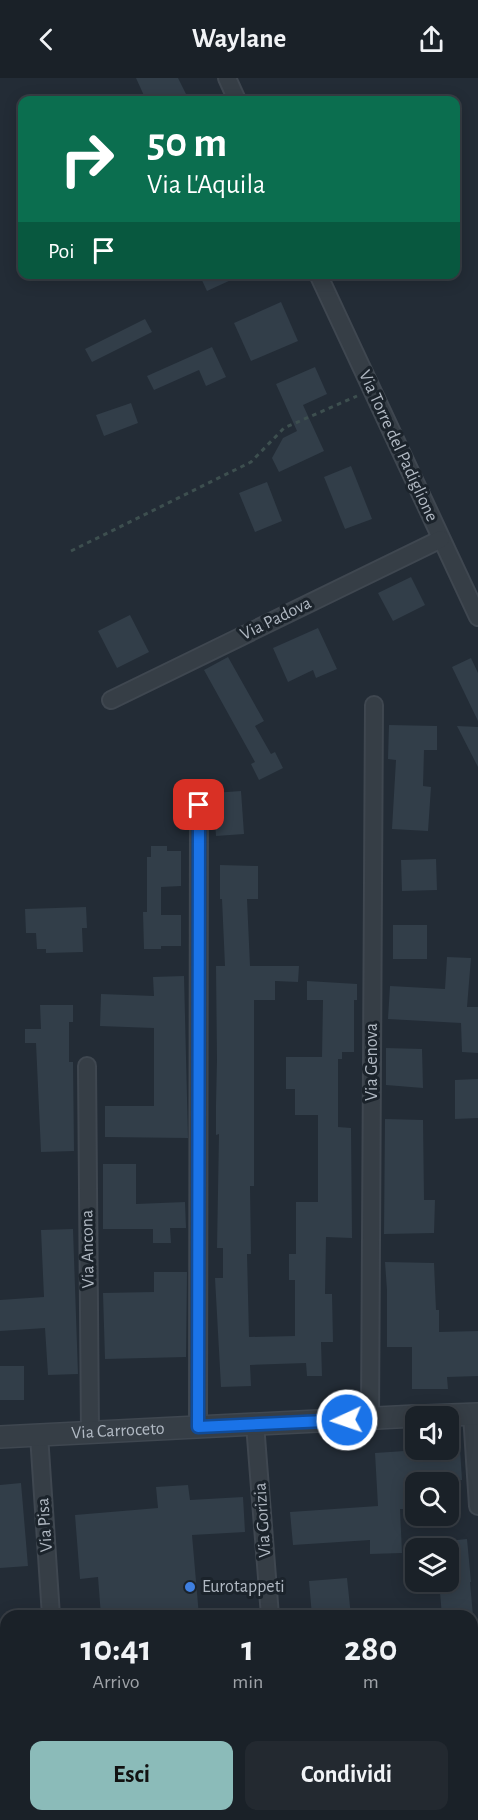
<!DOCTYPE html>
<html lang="it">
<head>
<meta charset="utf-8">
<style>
  body { margin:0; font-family:"Alegreya Sans",sans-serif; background:#232930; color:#f1f3f6; height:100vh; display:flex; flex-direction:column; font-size:22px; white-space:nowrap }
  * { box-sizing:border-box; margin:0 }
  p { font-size:20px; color:#9fa3a8 }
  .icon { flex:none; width:33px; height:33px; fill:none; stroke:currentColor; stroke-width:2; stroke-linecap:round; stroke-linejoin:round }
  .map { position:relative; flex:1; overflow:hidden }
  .drawer { position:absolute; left:0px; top:1532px; width:478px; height:212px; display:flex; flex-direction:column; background:#1a2128; border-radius:18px 18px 0 0; box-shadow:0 3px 15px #0003,0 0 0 2px #383e45 }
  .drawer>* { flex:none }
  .hud { position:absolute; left:18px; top:18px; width:442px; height:183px; border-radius:12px; box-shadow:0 3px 15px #0003,0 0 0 2px #383e45; background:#0b6e4f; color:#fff; overflow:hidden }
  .tools { position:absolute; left:405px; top:1328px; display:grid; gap:12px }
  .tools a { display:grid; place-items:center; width:54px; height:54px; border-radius:12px; background:#1a2128; box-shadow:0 3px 15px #0003,0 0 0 2px #383e45; font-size:30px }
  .pin { position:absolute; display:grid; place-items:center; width:51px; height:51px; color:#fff; margin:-26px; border-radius:12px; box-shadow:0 3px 9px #0006 }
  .me { position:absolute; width:66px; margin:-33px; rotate:267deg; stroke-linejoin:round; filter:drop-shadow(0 0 4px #0008) }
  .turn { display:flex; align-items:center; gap:21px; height:126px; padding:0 30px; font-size:27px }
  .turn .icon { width:78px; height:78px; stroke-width:2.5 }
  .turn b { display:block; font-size:42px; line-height:51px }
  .then { display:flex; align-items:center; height:57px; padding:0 30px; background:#0003; gap:12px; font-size:22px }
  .eta { display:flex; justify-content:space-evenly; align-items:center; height:102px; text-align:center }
  .eta b { font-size:36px; font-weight:700; line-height:42px }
  .action { display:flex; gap:12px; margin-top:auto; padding:12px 30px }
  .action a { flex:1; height:69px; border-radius:12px; background:#8bbbb9; color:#111; font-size:24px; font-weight:700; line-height:69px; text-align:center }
  .action a+a { background:#232930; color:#f1f3f6 }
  header { display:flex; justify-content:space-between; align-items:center; height:78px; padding:0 30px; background:#1a2128; font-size:27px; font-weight:700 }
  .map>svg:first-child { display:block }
  .building { fill:#323e49 }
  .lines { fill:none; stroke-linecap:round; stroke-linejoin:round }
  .minor-casing { stroke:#3f4750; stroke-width:20 }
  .tertiary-casing { stroke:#3f4750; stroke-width:24 }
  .path { stroke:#3d4f4f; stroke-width:3; stroke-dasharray:4.5 4.5; stroke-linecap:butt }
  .minor { stroke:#363e46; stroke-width:16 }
  .tertiary { stroke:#363e46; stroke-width:21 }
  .route-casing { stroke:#114b97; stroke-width:15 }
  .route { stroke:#1a73e8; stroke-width:10 }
  .shop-dot { fill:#3f7fe0; stroke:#1b232b; stroke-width:2 }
  .labels { text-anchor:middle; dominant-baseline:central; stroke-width:6; stroke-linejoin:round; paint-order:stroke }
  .street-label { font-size:18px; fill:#b1b9c3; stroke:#1b232b }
  .poi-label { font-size:18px; fill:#b1b9c3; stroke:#1b232b; text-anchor:start }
</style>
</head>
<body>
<header><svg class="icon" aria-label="back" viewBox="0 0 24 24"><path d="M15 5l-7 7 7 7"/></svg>Waylane<svg class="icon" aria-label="share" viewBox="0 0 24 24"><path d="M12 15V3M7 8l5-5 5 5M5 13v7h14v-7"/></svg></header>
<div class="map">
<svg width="478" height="1742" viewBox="0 0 478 1742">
  <rect width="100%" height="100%" fill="#232c36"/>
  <g class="building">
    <path d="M136,0H178L186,16L171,22H146Z"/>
    <path d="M199,196H244L207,213Z"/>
    <path d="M281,224L298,263L251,283L234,245Z"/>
    <path d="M145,241L152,254L92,284L85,271Z"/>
    <path d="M212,269L226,299L206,308L199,292L154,312L147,298Z"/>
    <path d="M315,289L327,316L303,327L324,373L279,394L272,380L283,360L297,353L276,306Z"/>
    <path d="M131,325L138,345L104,358L96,337Z"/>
    <path d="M351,388L372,441L345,451L324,399Z"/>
    <path d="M267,404L282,443L255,454L239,415Z"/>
    <path d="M411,499L425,527L393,543L378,515Z"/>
    <path d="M130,537L149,574L117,590L98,553Z"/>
    <path d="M318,550L337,591L316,600L313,592L288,604L273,570Z"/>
    <path d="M228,579L264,643L255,648L271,676L275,674L283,690L259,702L251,686L255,684L204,592Z"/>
    <path d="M471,580L478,595V643L452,589Z"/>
    <path d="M389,647L437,648V672H424L423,708L431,709L428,753L392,751L396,682L388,681Z"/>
    <path d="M457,648L478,649V689Z"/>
    <path d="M241,713L244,756L216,758L213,715Z"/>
    <path d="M151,768H167V773H181V808L161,809V837H181V868H161V871H144L143,834H147V779H151Z"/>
    <path d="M436,781L437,812L402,813L401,782Z"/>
    <path d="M220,787L258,788V821H247L250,888H299L298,904L275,903V922H254V1108H250L251,1176H247L249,1259L295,1258V1202H289V1176H296V1124H318V1037H295V1011H286V979H322L323,922H307V903L357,906V922H354V974H342V981H338V1049L351,1050L352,1160L326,1159L325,1216H332L333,1264H321L322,1298H307L306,1285L250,1287L251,1308L221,1309L215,1200H223V1170H217L219,1056L216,1057V1027L217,981L216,888H225L222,821H220Z"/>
    <path d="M86,829L87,850H82L83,874L46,875V871H37L36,855H26L25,831Z"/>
    <rect x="393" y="847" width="34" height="34"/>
    <path d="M447,879L471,880L467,929H478V975L462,974L461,945L388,941L390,908L445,911Z"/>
    <path d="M184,898L188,1060L105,1059V1028H154V950L100,948L101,916L154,918L153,899Z"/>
    <path d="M40,927H73V944H69V984H73L74,1073L41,1074L36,965H25V951H41Z"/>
    <path d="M386,970L422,971L423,1010L386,1007Z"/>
    <path d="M478,1001V1040L455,1041V1002Z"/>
    <path d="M385,1041L423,1042L424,1122H435L434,1155L384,1156Z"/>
    <path d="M103,1086H136V1126L185,1124L186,1150H170L171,1165H153V1151H103Z"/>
    <path d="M73,1151L78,1296L48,1297L45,1250L0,1253V1222L44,1219L41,1152Z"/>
    <path d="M385,1184L434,1185L436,1232H439V1254L478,1253V1298L447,1299L448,1311H412V1269H387V1212Z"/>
    <path d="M154,1194H187L186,1279L105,1281L103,1215L154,1214Z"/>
    <rect x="0" y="1288" width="24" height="34"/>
    <path d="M434,1371H460L462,1402H455V1404H409L410,1431H400L402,1475L370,1476V1462L293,1467L290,1434L378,1428L375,1375Z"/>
    <path d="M21,1405L28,1488L0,1490V1407Z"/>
    <path d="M188,1407L190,1422L243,1419L245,1454L192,1457L199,1538H101L98,1499L80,1501L75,1437L158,1430L156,1409Z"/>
    <path d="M467,1461L471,1504H470L473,1538H442L439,1503H448V1463Z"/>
    <path d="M347,1500L351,1538H312L309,1503Z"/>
  </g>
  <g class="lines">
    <g class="minor-casing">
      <g id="minor">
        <path d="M227,0L237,22"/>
        <path d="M318,196L478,539"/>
        <path d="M111,622L441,461"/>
        <path d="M87,988L90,1354"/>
        <path d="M472,1336L478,1428"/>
        <path d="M370,1341L374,627"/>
        <path d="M255,1346L270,1538"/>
        <path d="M198,1349L199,727"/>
        <path d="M39,1357L51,1538"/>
        <path d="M65,1737L66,1742"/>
        <path d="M285,1737V1742"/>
      </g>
    </g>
    <g class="tertiary-casing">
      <g id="tertiary">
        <path d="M425,1338L478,1336"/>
        <path id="s1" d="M0,1359L416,1338"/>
      </g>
    </g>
    <path class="path" d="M71,473L251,384L284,350L357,318"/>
    <use href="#minor" class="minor"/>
    <use href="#tertiary" class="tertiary"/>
  </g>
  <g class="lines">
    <g class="route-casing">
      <path id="route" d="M199,727L198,1349L347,1342"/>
    </g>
    <use href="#route" class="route"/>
  </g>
  <circle class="shop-dot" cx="190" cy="1509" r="6"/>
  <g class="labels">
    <g class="street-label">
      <text transform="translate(398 368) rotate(65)">Via Torre del Padiglione</text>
      <text transform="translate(276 541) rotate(-26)">Via Padova</text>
      <text transform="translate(372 984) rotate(-90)">Via Genova</text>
      <text transform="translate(88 1171) rotate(-91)">Via Ancona</text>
      <text stroke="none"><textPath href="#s1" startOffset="118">Via Carroceto</textPath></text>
      <text transform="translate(263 1442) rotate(-94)">Via Gorizia</text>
      <text transform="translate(45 1447) rotate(-94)">Via Pisa</text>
    </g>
    <g class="poi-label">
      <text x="202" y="1509">Eurotappeti</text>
    </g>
  </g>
</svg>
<div class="tools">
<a><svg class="icon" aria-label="sound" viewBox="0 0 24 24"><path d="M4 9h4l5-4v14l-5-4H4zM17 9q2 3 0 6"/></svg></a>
<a><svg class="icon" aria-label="search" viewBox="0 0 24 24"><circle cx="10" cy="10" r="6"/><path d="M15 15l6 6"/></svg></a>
<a><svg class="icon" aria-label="layers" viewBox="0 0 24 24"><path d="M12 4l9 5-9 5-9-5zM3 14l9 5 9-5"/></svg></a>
</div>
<div class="pin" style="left:199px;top:727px;background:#d93025"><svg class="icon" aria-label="arrive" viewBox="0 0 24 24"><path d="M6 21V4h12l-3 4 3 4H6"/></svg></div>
<svg class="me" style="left:347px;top:1342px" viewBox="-20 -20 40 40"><circle r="17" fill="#1a73e8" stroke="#fff" stroke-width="3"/><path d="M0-11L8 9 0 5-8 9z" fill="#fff"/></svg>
<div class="hud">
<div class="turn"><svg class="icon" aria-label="right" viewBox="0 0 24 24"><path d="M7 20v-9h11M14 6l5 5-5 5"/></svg><div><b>50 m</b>Via L'Aquila</div></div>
<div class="then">Poi<svg class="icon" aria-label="arrive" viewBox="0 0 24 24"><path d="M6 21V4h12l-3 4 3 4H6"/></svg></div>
</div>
<section class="drawer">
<div class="eta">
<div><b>10:41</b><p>Arrivo</p></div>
<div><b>1</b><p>min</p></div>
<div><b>280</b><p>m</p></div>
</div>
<div class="action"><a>Esci</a><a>Condividi</a></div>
</section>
</div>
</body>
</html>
